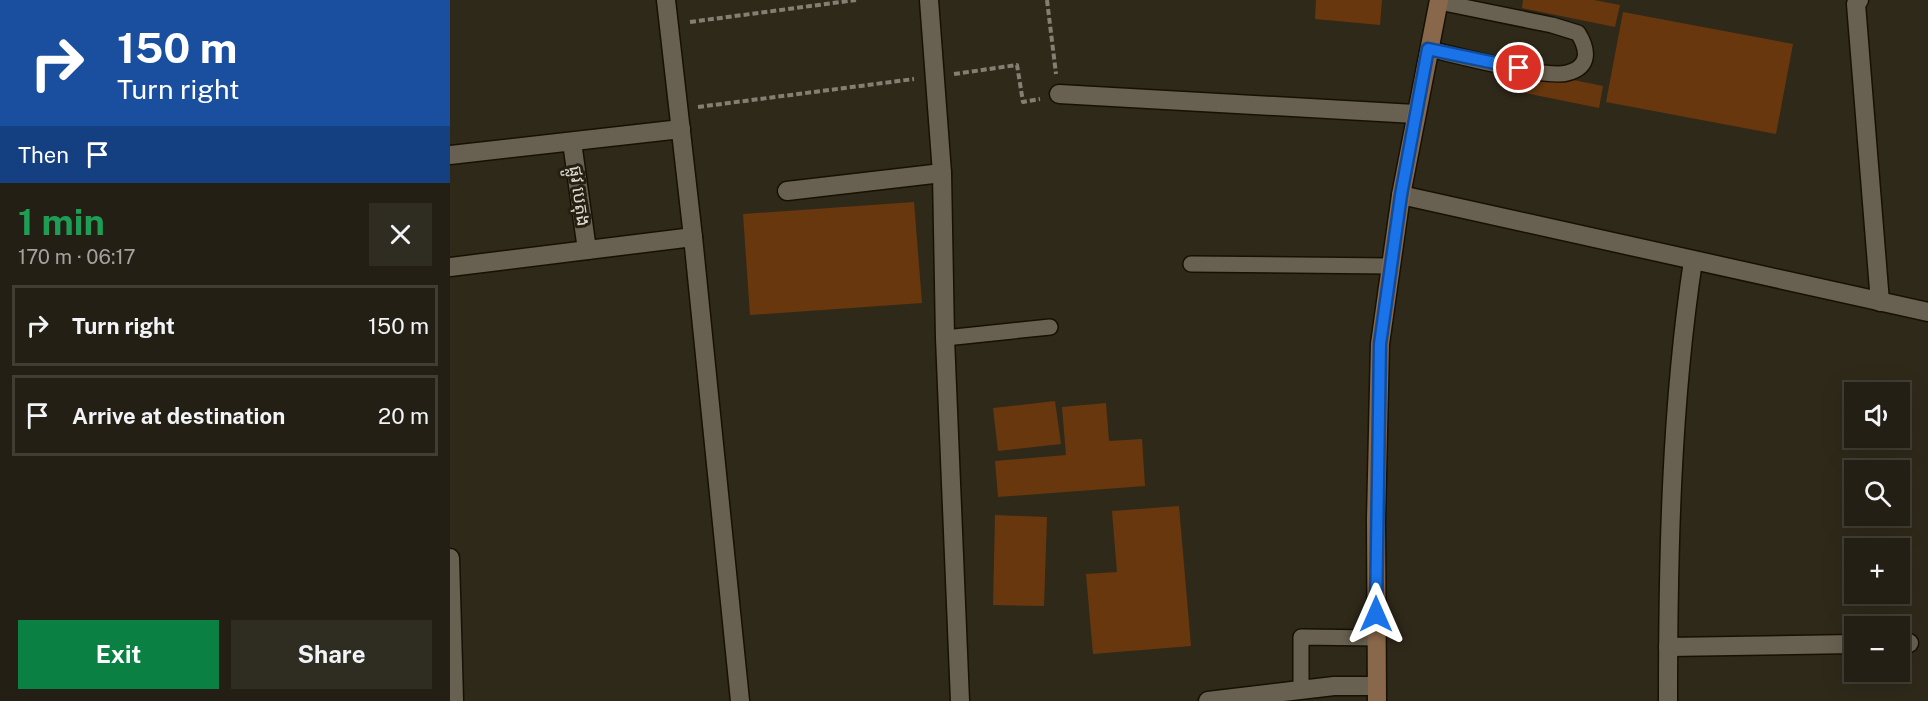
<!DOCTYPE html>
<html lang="en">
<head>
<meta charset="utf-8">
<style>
  body { margin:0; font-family:"Public Sans","Noto Sans Khmer",sans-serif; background:#2f2c22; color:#f1f3f6; height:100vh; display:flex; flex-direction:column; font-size:22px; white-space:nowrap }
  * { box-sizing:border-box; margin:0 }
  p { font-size:20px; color:#a3a2a0 }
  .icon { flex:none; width:33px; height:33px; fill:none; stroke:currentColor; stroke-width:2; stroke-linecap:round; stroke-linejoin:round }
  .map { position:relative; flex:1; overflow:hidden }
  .sheet { display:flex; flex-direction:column; background:#231f14; width:450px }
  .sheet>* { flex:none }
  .top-card { background:#1a4fa0; color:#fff; overflow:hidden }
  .buttons { position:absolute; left:1394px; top:382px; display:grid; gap:12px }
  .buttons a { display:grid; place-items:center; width:66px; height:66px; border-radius:0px; background:#231f14; box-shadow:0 6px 24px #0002,0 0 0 2px #403d34; font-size:30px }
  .pin { position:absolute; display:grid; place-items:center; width:51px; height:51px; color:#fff; margin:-26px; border:3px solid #fff; border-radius:50%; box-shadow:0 2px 6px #0007 }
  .me { position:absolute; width:66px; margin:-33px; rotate:0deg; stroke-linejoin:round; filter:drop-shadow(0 0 4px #0008) }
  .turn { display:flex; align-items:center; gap:21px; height:126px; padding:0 18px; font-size:27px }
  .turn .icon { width:78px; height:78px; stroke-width:2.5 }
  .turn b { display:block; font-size:42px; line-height:51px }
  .then { display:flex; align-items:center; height:57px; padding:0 18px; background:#0003; gap:12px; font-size:22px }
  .round { display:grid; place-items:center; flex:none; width:63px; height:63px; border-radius:0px; background:#2f2c22 }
  .overview { display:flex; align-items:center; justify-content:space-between; height:102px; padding:0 18px }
  h1 { font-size:36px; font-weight:700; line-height:45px; color:#1e9e55 }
  .primary-button { display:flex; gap:12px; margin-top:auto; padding:12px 18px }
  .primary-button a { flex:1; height:69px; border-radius:0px; background:#0b8043; color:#fff; font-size:24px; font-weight:700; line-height:69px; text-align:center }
  .primary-button a+a { background:#2f2c22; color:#f1f3f6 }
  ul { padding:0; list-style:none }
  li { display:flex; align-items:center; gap:18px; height:81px; margin:0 12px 9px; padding:0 6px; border:3px solid #403d34; border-radius:0px }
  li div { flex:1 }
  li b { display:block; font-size:22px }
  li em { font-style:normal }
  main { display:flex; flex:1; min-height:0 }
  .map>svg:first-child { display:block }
  .building { fill:#68370e }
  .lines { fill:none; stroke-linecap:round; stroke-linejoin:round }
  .service-casing { stroke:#171104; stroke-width:18 }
  .minor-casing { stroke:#171104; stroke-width:21 }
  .tertiary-casing { stroke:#171104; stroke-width:21 }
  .secondary-casing { stroke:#171104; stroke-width:21 }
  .path { stroke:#847f73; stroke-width:4; stroke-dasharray:6 3; stroke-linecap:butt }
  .service { stroke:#686151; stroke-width:15 }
  .minor { stroke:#686151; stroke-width:18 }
  .tertiary { stroke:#686151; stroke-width:18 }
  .secondary { stroke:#89674a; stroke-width:18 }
  .route-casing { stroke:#114b97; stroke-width:15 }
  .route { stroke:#1a73e8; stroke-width:10 }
  .labels { text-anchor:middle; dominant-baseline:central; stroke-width:6; stroke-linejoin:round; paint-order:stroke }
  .street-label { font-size:18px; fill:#dcd8cf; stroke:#251f11 }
</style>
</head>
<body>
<main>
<section class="sheet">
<div class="top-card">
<div class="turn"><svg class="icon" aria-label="right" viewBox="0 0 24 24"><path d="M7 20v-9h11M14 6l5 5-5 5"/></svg><div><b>150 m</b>Turn right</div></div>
<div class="then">Then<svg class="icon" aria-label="arrive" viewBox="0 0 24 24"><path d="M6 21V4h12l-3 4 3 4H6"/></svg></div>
</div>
<div class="overview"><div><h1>1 min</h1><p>170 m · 06:17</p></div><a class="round"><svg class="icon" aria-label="close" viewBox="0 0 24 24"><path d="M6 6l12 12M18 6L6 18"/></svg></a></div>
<ul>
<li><svg class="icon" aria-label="right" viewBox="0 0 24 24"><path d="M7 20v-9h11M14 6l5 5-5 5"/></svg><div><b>Turn right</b></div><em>150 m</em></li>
<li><svg class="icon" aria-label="arrive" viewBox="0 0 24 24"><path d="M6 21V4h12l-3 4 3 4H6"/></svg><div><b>Arrive at destination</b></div><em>20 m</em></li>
</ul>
<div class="primary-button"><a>Exit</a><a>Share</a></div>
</section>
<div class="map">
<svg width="1478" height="701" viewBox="0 0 1478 701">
  <rect width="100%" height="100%" fill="#2f291a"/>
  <g class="building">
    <path d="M866,0H932L930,25L865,19Z"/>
    <path d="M1073,0H1144L1170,5L1165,27L1072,8Z"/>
    <path d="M1173,12L1343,44L1326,134L1156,102Z"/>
    <path d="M1060,67L1153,86L1149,108L1055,89Z"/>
    <path d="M464,202L472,303L300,315L293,214Z"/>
    <path d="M605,401L611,444L548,451L543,408Z"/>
    <path d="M656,403L659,441L692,439L695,486L548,497L545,461L616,455L612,407Z"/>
    <path d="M729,506L741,646L643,654L636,574L667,572L662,511Z"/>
    <path d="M545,515L597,517L594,606L543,605Z"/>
  </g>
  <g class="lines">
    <g class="service-casing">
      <g id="service">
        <path d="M979,49C1005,55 1096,79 1117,73C1141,67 1138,49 1128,33L1102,25L989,2"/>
        <path d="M741,264L940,266"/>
        <path d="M495,338L600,327"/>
        <path d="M851,690V637L926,638"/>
      </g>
    </g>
    <g class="minor-casing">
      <g id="minor">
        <path d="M216,0L243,237L290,701"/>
        <path d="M479,0L492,173L495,338L510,701"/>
        <path d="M1409,0L1406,4L1430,302"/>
        <path d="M609,94L965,114"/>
        <path d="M122,142L137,250"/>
        <path d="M0,155L231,129"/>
        <path d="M337,191L492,173"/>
        <path d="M951,195L1478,312"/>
        <path d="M0,267L243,237"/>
        <path d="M0,558L4,701"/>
        <path d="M1449,643H1459"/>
        <path d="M1218,647L1404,644"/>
        <path d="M1218,701C1218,555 1221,406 1243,261"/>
      </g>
    </g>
    <g class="tertiary-casing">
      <path id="tertiary" d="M758,701L884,686H926"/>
    </g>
    <g class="secondary-casing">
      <path id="secondary" d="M927,701L926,519L930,344L951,195L989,0"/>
    </g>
    <g class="path">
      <path d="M597,0L606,74"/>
      <path d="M240,22L406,0"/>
      <path d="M504,74L567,65L573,102L590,99"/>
      <path d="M248,107L464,79"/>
    </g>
    <use href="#service" class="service"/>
    <use href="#minor" class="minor"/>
    <use href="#tertiary" class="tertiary"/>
    <use href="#secondary" class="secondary"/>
  </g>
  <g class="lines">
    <g class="route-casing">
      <path id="route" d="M926,614L930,344L951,195L978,49L1069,68"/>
    </g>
    <use href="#route" class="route"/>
  </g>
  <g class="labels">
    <g class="street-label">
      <text transform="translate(130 196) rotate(82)">ផ្លូវ បេតុង</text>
    </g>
  </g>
</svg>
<div class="buttons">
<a><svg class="icon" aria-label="sound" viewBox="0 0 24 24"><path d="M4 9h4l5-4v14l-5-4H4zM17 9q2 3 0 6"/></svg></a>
<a><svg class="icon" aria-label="search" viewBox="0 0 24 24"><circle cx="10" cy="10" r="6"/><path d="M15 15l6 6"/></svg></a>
<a>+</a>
<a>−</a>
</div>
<div class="pin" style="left:1069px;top:68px;background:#d93025"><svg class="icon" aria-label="arrive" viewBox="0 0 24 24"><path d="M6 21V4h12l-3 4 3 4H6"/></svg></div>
<svg class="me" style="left:926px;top:614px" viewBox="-20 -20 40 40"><path d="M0-17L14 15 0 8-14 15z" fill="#1a73e8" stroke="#fff" stroke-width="4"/></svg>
</div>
</main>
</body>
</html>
